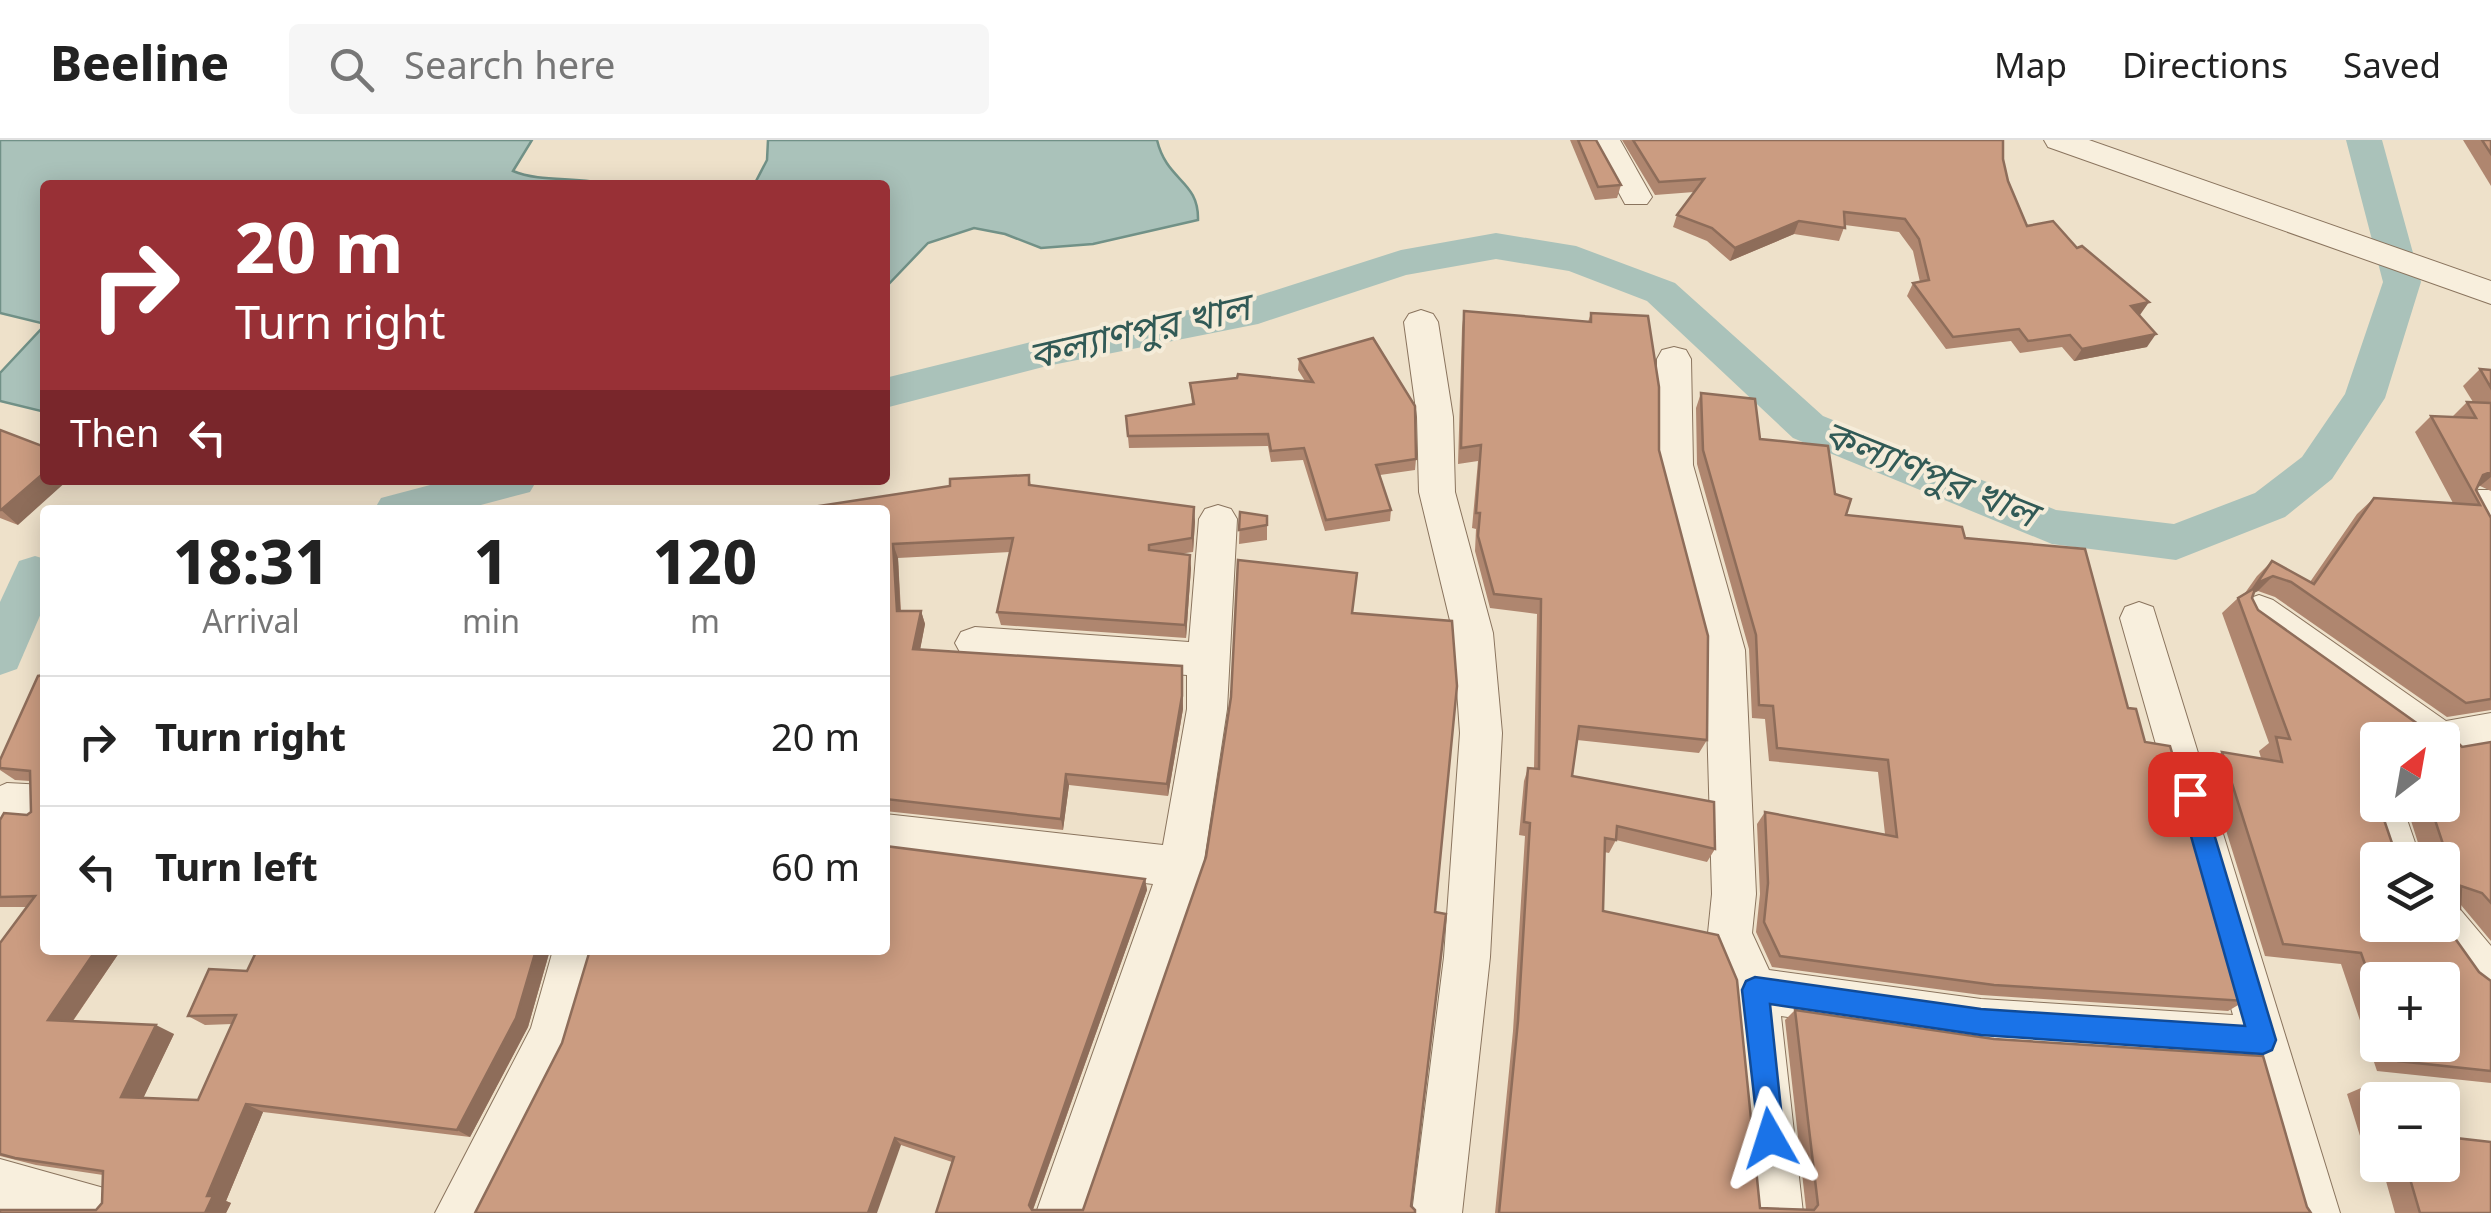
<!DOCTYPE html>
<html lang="en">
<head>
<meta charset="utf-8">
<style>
  body { margin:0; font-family:Georgia,"Noto Sans Bengali",serif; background:#f6f6f6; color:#222; height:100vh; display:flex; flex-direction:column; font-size:38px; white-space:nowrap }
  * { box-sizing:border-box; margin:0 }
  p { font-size:32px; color:#767676 }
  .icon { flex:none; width:55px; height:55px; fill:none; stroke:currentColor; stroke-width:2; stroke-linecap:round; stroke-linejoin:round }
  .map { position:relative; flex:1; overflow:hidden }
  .side { position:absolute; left:40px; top:365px; width:850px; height:450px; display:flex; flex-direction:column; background:#fff; border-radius:10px; box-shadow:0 5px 25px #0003 }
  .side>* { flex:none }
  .hud { position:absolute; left:40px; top:40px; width:850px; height:305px; border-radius:10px; box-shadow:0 5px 25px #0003; background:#983036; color:#fff; overflow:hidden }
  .needle { width:65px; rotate:31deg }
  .fabs { position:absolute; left:2360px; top:582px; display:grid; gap:20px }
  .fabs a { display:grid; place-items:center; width:100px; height:100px; border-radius:10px; background:#fff; box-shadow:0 5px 25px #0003; font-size:50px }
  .pin { position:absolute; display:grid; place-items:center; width:85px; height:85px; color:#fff; margin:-42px; border-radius:20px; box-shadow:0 5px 15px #0006 }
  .me { position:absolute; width:110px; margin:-55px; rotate:354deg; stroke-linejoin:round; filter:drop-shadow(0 0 8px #0008) }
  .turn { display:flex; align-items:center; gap:35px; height:210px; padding:0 30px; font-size:45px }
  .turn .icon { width:130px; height:130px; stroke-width:2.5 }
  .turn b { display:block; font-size:70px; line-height:85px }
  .then { display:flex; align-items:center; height:95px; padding:0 30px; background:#0003; gap:20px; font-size:38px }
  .eta { display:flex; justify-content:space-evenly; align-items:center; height:170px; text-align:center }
  .eta b { font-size:60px; font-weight:700; line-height:70px }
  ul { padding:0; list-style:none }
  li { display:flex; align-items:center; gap:30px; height:130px; padding:0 30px; border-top:2px solid #e0e0e0 }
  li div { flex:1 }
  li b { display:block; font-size:38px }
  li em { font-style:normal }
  header { display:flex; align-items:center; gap:60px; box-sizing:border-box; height:140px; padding:0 50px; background:#fff; border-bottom:2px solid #e0e0e0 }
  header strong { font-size:48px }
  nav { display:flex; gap:55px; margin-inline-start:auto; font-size:35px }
  .search { width:700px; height:90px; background:#f6f6f6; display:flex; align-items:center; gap:25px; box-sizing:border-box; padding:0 35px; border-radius:10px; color:#767676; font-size:38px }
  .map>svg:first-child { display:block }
  .water { fill:#aac2ba; stroke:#719187; stroke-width:2.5 }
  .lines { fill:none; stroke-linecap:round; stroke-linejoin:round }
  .canal { fill:#aac2ba; fill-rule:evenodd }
  .street-casing { stroke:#8a745e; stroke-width:2 }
  .street { fill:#f8efdd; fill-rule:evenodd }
  .wall { fill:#af866f; fill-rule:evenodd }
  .shaded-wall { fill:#8e6d5a }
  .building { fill:#cb9c81; stroke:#8e6d5a; stroke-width:2.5; fill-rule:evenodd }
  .route { fill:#1a73e8; stroke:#114b97; stroke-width:2.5 }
  .labels { text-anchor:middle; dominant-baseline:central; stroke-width:8; stroke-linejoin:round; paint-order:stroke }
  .water-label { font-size:38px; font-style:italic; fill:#315a56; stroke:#f5ecd9 }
</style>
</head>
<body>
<header>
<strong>Beeline</strong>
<div class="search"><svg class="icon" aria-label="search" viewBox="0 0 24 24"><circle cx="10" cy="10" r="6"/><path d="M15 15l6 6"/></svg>Search here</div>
<nav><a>Map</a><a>Directions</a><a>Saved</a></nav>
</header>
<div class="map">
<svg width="2491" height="1073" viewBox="0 0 2491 1073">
  <rect width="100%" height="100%" fill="#eee1ca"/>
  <g class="water">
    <path d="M0,0H532L513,31C541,43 579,36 610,45H45V184L0,173Z"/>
    <path d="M768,0H1157C1167,42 1199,40 1198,80L1093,104L1041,108L1005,94L974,88L928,103L885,148V45H754L767,20Z"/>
    <path d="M45,185V272L0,261V233Z"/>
  </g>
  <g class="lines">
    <g class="canal">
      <path d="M2346,0H2382L2421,142L2385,258L2332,339L2285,377L2176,420L2052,404L1793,298L1647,161L1569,131L1496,119L1406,135L1258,184L1047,226L885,268V238L1047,198L1254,157L1401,110L1496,93L1576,106L1675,143L1823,276L2056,370L2174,384L2255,353L2302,317L2345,254L2383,142Z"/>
      <path d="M449,340H537L530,352L462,370H374L381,358Z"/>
      <path d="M35,416L45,419V464L17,529L0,535V462L19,421Z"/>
    </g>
    <g class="street-casing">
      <g id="street">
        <path d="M1590,0H1620L1652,57L1647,64H1625Z"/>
        <path d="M2044,0H2089L2491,141V164L2048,7Z"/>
        <path d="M1421,170L1433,174L1438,182L1453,277L1455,352L1493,493L1502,593L1490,817L1462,1073H1412L1444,817L1460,593L1453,493L1419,352L1417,277L1404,182L1409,174Z"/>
        <path d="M1674,207L1686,210L1691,219L1693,325L1745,510L1756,754L1752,793L1769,830L1981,859L2233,875L2120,478L2125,467L2139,462L2153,467L2340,1073H2290L2247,922L1981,905L1781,876L1803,1073H1753L1732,850L1708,793L1712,754L1705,510L1657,325V219L1662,210Z"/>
        <path d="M2479,350H2491V378L2466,374L2461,364L2466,354Z"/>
        <path d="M1218,365L1231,369L1237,379L1227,569L1203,727L1086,1073H1036L1153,744L885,712V674L1163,705L1187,569V535L975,519L961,514L955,503L961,492L975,487L1189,502L1199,379L1205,369Z"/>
        <path d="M2259,455L2273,460L2446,581L2491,573V609L2442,617V600H2408L2245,482L2240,471L2245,460Z"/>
        <path d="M7,643L45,645V683L0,678V646Z"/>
        <path d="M2378,647V665H2402L2421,720H2378L2360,665L2366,652Z"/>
        <path d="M2442,761L2458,767L2491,806V862C2463,851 2433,812 2421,785H2442Z"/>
        <path d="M553,810H599L569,911L487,1073H435L531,888Z"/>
        <path d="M0,1019L111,1050L118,1068L116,1073H16L0,1069Z"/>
      </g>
    </g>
    <use href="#street" class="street"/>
  </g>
  <g class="wall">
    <path d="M1570,0H1596L1621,45L1617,58L1595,60Z"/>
    <path d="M1622,0H2003V19L2008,41L2027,86L2077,108L2149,162L2139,175L2147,207L2074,221L2062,207L2020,213L2011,201L1946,209L1907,156L1913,143L1920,142L1913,111L1899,92L1845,85L1839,101L1794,94L1730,121L1707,101L1673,87L1677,75L1694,52L1655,55Z"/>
    <path d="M2463,0H2491V46Z"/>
    <path d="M1464,171L1588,182L1591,173L1659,310L1707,600L1699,613L1577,600L1572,636L1715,709L1707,722L1616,700L1609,713L1604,712L1603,771L1760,1068L1806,1069L1785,880L1795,870L2307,1067L2311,1073H1495L1513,891L1525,696L1519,695L1524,641L1528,628L1534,629L1537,474L1490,468L1475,411L1476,389L1472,388L1478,321L1458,324L1462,188Z"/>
    <path d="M1299,219L1416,319L1415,330L1380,335L1391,370L1390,381L1325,391L1303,320L1271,322L1268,306L1129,308L1126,276L1192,264L1190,243L1305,241L1298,230Z"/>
    <path d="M2480,229L2491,230V351L2480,346L2477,347L2476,350L2491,378V570L2447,577L2275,457L2258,451L2253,453L2252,458L2258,470L2425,589L2458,603L2462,607L2491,602V801L2461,765L2460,769L2442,779V720H2378L2479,832L2491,841V943L2377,931L2341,824L2265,816L2206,626L2222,612L2261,618L2259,611L2269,603L2222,473L2238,458L2245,453L2257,436L2272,421L2310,442L2357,374L2374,358L2453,363L2415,292L2431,276L2452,277L2467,262H2473L2463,246ZM2378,600L2442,665H2406L2420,709H2394L2375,653ZM2378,840L2442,905H2378Z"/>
    <path d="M1701,253L1760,299L1835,354L1846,375L1965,398L2128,568L2145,602L2245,861L2228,871L1981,855L1772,827L1756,792L1760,754L1757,684L1765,672L1885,694L1878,632L1769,621L1765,579L1752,578L1749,509L1697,324L1696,268Z"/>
    <path d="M0,290L18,385L0,378Z"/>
    <path d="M1029,335L1031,346L1195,381L1193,412L1179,414L1191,428L1186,498L1001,485L997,472L1010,412L898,418L901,471H921L925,484L920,509L1182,526L1183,569L1168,656L1069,645L1063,690L885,671V370Z"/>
    <path d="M1240,372L1267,376V400L1239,404Z"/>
    <path d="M1352,473L1435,772L1411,1066L936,1073L952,1022L901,1005L475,1073L1145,739L1147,750L1033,1070H1083Z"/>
    <path d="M45,535V810H121L73,881L174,894L143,958L198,960L232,884L205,885L188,876L247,831L257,810H550L528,887L470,997L263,972L226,1061L231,1063L226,1073H0L96,1070L102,1063L103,1035L36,1025L0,1016V803L27,767H0V680L27,675L31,672L30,641L15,640L0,630V620Z"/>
    <path d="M2368,945L2378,960V1025H2442L2456,998L2491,1073H2395L2382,1027L2369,1025L2347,954Z"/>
  </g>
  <g class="shaded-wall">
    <path d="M1799,81L1794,94L1730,121L1735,108Z"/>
    <path d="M2149,162L2140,175L2122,179L2131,166Z"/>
    <path d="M2156,194L2147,207L2074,221L2082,209Z"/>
    <path d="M45,332V340H68L18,385L1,370Z"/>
    <path d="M2491,332V337L2480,346L2471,349L2483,335Z"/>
    <path d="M1194,367L1195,381L1193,412L1192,398Z"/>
    <path d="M893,404L898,418L901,484L897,471Z"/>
    <path d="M1190,415L1191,428L1186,498L1185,485Z"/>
    <path d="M2273,436L2258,451L2244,458L2257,443Z"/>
    <path d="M921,471L925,484L918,521L913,509Z"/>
    <path d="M1182,526L1183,569L1168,656L1167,644Z"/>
    <path d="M1066,634L1069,645L1063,690L1061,679Z"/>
    <path d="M1145,739L1147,750L1032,1072L1029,1065Z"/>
    <path d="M96,810H121L67,889L48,880Z"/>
    <path d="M536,810H550L528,887L470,997L457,990Z"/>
    <path d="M156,885L174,894L140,965L121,957Z"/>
    <path d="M246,964L263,972L226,1061L231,1063L226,1073H205L207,1056Z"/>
    <path d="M895,998L901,1005L877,1073H868Z"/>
  </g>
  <g class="building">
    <path d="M1578,0H1596L1621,45L1598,47Z"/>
    <path d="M1633,0H2003V19L2008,41L2027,86L2053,81L2077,108L2082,106L2149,162L2131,166L2156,194L2082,209L2070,195L2028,201L2019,189L1953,197L1913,143L1929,140L1919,99L1905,79L1844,72L1845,88L1799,81L1735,108L1712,88L1677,75L1704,39L1659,42Z"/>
    <path d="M2482,0H2491V14Z"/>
    <path d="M1464,171L1591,182V173L1648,176L1659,247V310L1708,496L1707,600L1579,586L1572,636L1714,662L1715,709L1617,686L1616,700L1605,698L1603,771L1718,795L1737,840L1760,1068L1814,1070L1818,1065L1795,870L1994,899L2263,916L2307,1067L2311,1073H1499L1518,881L1530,683L1524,682L1528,628L1539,629L1541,459L1494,454L1478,396L1480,373H1476L1481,305L1461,308Z"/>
    <path d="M1373,198L1415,266L1416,319L1376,325L1391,370L1326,380L1304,308L1271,311L1268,294L1128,296L1126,276L1194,264L1190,243L1237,238L1238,234L1313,242L1299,219Z"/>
    <path d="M2480,229L2491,230V248Z"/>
    <path d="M1701,253L1755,259L1760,299L1828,306L1835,354L1851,359L1846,375L1962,387L1965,398L2085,409L2128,568L2136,569L2145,602L2170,606L2245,861L1994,845L1780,816L1764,782L1768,743L1765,672L1897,697L1888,620L1777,608L1773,566L1759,565L1756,495L1703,310Z"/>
    <path d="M2467,262L2491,263V332L2483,335L2476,350L2491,378V559L2466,563L2291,442L2273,436L2257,443L2252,458L2258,470L2425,589L2458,590V603L2462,607L2491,602V763L2482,753L2461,746L2460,769H2442V720H2378V785H2442V780L2479,832L2491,841V931L2398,921L2392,905H2442V840H2378V861L2361,813L2283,804L2222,612L2282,622L2276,597L2290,599L2238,458L2253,449L2272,421L2314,444L2374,358L2480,365L2431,276L2476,278ZM2378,600H2442V665H2430L2445,710L2394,709L2379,665H2378L2375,653L2378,647Z"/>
    <path d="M0,290L45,307V332L1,370H0Z"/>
    <path d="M1029,335V345L1194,367L1192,398L1149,405V410L1190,415L1185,485L997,472L1013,398L893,404L897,471H921L913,509L1182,526V556L1167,644L1066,634L1061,679L885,659V370H793L950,346V339Z"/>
    <path d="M1240,372L1267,376V385L1239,390Z"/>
    <path d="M1238,420L1357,433L1352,473L1452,481L1457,546L1435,772L1446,774L1411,1066L1415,1070V1073H936L954,1017L895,998L868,1073H475L562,903L590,810H885V706L1145,739L1029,1065L1032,1070H1083L1206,717L1231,557Z"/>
    <path d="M45,535V810H96L48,880L156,885L121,957L198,960L236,875L188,876L209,829L247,831L257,810H536L516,878L457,990L246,964L207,1056H213L205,1073H0V1070H96L102,1063L103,1031L15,1018L0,1014V803L35,756L0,757V680L4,673L27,675L31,672L30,631L0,628V620L38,536Z"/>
    <path d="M2368,945L2440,953L2442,960H2378V975Z"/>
    <path d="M2442,960L2456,998L2491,1002V1073H2420L2406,1025H2442Z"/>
  </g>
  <path class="route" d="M2190,643L2199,646L2202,654L2276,900L2272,910L2263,914L1981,895L1770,864L1784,998L1780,1008L1770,1012L1760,1008L1742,850L1746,841L1755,837L1981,869L2245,886L2179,654L2182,646Z"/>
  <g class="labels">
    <g class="water-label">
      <text transform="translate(1140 195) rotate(-13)">কল্যাণপুর খাল</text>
      <text transform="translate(1929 337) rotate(22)">কল্যাণপুর খাল</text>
    </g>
  </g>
</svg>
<div class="fabs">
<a><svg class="needle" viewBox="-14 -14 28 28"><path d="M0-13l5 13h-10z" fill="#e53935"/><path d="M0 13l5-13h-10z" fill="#767676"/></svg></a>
<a><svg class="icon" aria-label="layers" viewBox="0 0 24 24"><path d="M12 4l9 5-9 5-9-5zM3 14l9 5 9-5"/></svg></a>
<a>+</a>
<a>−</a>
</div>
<div class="pin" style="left:2190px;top:654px;background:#d93025"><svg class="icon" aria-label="arrive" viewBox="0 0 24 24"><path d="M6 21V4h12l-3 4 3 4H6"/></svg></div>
<svg class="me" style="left:1770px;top:998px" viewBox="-20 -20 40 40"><path d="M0-17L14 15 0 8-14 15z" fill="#1a73e8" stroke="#fff" stroke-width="4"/></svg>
<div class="hud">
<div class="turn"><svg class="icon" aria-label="right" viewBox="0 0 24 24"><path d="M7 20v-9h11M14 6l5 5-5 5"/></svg><div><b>20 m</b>Turn right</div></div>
<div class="then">Then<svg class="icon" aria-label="left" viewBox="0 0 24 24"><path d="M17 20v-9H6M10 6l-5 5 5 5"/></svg></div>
</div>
<section class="side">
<div class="eta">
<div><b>18:31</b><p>Arrival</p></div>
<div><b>1</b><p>min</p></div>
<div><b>120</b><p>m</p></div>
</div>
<ul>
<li><svg class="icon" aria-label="right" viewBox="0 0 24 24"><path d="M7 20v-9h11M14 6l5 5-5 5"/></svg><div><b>Turn right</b></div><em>20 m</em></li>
<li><svg class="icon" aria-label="left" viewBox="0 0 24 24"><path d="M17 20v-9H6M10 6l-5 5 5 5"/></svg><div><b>Turn left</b></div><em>60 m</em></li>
</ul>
</section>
</div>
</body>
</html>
